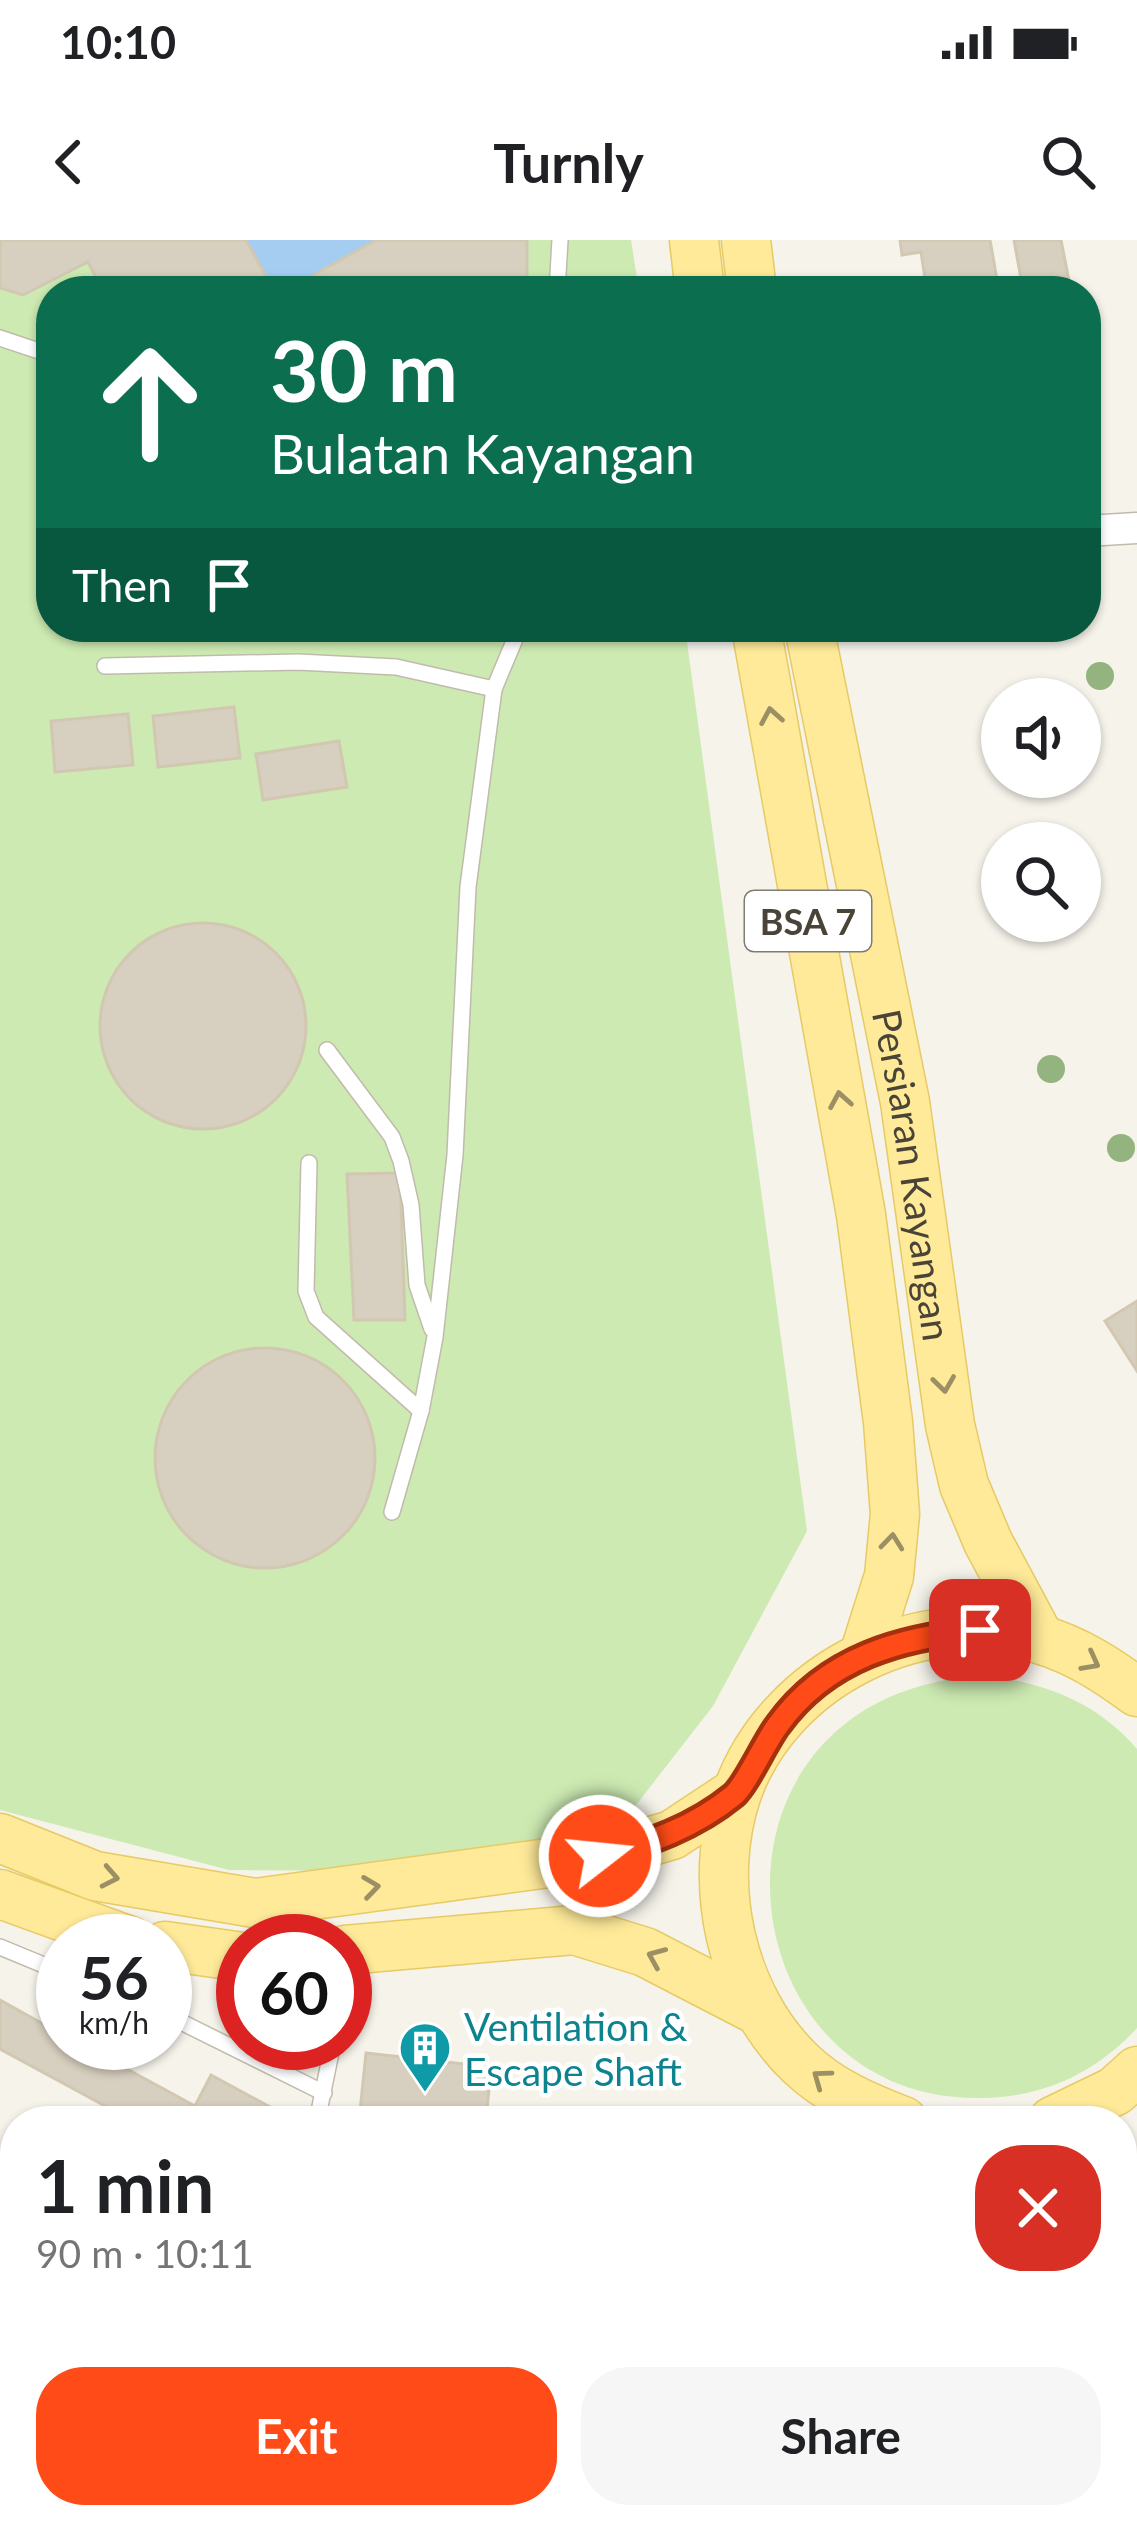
<!DOCTYPE html>
<html lang="en">
<head>
<meta charset="utf-8">
<style>
  body { margin:0; font-family:Lato,sans-serif; background:#f6f6f6; color:#202124; height:100vh; display:flex; flex-direction:column; font-size:45px; white-space:nowrap }
  * { box-sizing:border-box; margin:0 }
  p { font-size:39px; color:#757577 }
  .icon { flex:none; width:66px; height:66px; fill:none; stroke:currentColor; stroke-width:2; stroke-linecap:round; stroke-linejoin:round }
  .map { position:relative; flex:1; overflow:hidden }
  .drawer { position:absolute; left:0px; top:1866px; width:1137px; height:423px; display:flex; flex-direction:column; background:#fff; border-radius:48px 48px 0 0; box-shadow:0 3px 9px #0004 }
  .drawer>* { flex:none }
  .guide { position:absolute; left:36px; top:36px; width:1065px; height:366px; border-radius:48px; box-shadow:0 3px 9px #0004; background:#0b6e4f; color:#fff; overflow:hidden }
  .tools { position:absolute; left:981px; top:438px; display:grid; gap:24px }
  .tools a { display:grid; place-items:center; width:120px; height:120px; border-radius:50%; background:#fff; box-shadow:0 3px 9px #0004; font-size:60px }
  .speed { position:absolute; left:36px; top:1674px; display:flex; gap:24px; font-size:60px; font-weight:700; text-align:center }
  .speed>* { display:grid; place-content:center; width:156px; height:156px; border-radius:50%; background:#fff; box-shadow:0 3px 9px #0004; line-height:1 }
  .speed small { font-size:30px; font-weight:400 }
  .speed .limit { border:18px solid #d22; background:#fff; color:#111 }
  .pin { position:absolute; display:grid; place-items:center; width:102px; height:102px; color:#fff; margin:-51px; border-radius:24px; box-shadow:0 6px 18px #0006 }
  .me { position:absolute; width:132px; margin:-66px; rotate:74deg; stroke-linejoin:round; filter:drop-shadow(0 0 9px #0008) }
  .turn { display:flex; align-items:center; gap:42px; height:252px; padding:0 36px; font-size:54px }
  .turn .icon { width:156px; height:156px; stroke-width:2.5 }
  .turn b { display:block; font-size:84px; line-height:102px }
  .then { display:flex; align-items:center; height:114px; padding:0 36px; background:#0003; gap:24px; font-size:45px }
  .round { display:grid; place-items:center; flex:none; width:126px; height:126px; border-radius:48px; background:#f6f6f6 }
  .summary { display:flex; align-items:center; justify-content:space-between; height:204px; padding:0 36px }
  h1 { font-size:72px; font-weight:700; line-height:90px }
  .button { display:flex; gap:24px; margin-top:auto; padding:24px 36px }
  .button a { flex:1; height:138px; border-radius:48px; background:#ff4b17; color:#fff; font-size:48px; font-weight:700; line-height:138px; text-align:center }
  .button a+a { background:#f6f6f6; color:#202124 }
  .status { display:flex; justify-content:space-between; align-items:center; height:84px; padding:0 60px; background:#fff; direction:ltr }
  .status svg { height:33px; fill:currentColor }
  header { display:flex; justify-content:space-between; align-items:center; height:156px; padding:0 36px; background:#fff; font-size:54px; font-weight:700 }
  .map>svg:first-child { display:block }
  .green { fill:#cdeab2 }
  .water { fill:#a5cdf2 }
  .building { fill:#d7cfbf; stroke:#d2c8b2; stroke-width:3 }
  .lines { fill:none; stroke-linecap:round; stroke-linejoin:round }
  .lane-casing { stroke:#c1bbac; stroke-width:18 }
  .street-casing { stroke:#c1bbac; stroke-width:33 }
  .primary-casing { stroke:#e7ca66; stroke-width:51 }
  .lane { stroke:#fff; stroke-width:15 }
  .street { stroke:#fff; stroke-width:30 }
  .primary { stroke:#ffea99; stroke-width:48 }
  .tree { fill:#93b37f }
  .oneway { stroke:#9b8f63 }
  .route-casing { stroke:#a6310f; stroke-width:30 }
  .route { stroke:#ff4b17; stroke-width:21 }
  .labels { text-anchor:middle; dominant-baseline:central; stroke-width:9; stroke-linejoin:round; paint-order:stroke }
  .shield { fill:#fff; stroke:#807c73; stroke-width:3 }
  .shield-label { font-size:36px; font-weight:bold; fill:#494437 }
  .street-label { font-size:39px; fill:#494437; stroke:#fff }
  .culture-label { font-size:39px; fill:#0d838f; stroke:#fff; text-anchor:start }
</style>
</head>
<body>
<div class="status"><b>10:10</b><svg viewBox="0 0 49 12"><path d="M0 12V9h3v3zM5 12V6h3v6zM10 12V3h3v9zM15 12V0h3v12zM26 1h20v11H26zM47 4h2v5h-2z"/></svg></div>
<header><svg class="icon" aria-label="back" viewBox="0 0 24 24"><path d="M15 5l-7 7 7 7"/></svg>Turnly<svg class="icon" aria-label="search" viewBox="0 0 24 24"><circle cx="10" cy="10" r="6"/><path d="M15 15l6 6"/></svg></header>
<div class="map">
<svg width="1137" height="2288" viewBox="0 0 1137 2288">
  <rect width="100%" height="100%" fill="#f5f3ea"/>
  <g class="green">
    <path d="M0,0H631L639,51H51V387H685L807,1291L713,1466L629,1574L574,1599L399,1631L229,1630L0,1570Z"/>
    <path d="M979,1436C1040,1440 1096,1461 1137,1509V1788C1097,1832 1044,1857 984,1858C720,1865 680,1457 979,1436Z"/>
  </g>
  <path class="water" d="M246,0H376L285,51H274Z"/>
  <g class="building">
    <path d="M0,0H246L274,51H103L88,22L23,55L0,48Z"/>
    <path d="M376,0H527V51H285Z"/>
    <path d="M900,0H990L999,51H927L921,12L902,15Z"/>
    <path d="M1014,0H1061L1069,41L1023,50Z"/>
    <path d="M234,467L240,518L158,527L153,476Z"/>
    <path d="M128,474L133,525L55,532L51,481Z"/>
    <path d="M339,501L347,547L263,560L256,514Z"/>
    <circle cx="203" cy="786" r="103"/>
    <path d="M400,933L405,1080H354L347,934Z"/>
    <path d="M1137,1061V1131L1105,1081Z"/>
    <circle cx="265" cy="1218" r="110"/>
    <path d="M0,1760L63,1795V1803H79L195,1866L211,1835L272,1868L265,1881H133L0,1809Z"/>
    <path d="M366,1813L491,1827L486,1881H359Z"/>
    <path d="M15,2235V2274H82L71,2288H0V2254Z"/>
    <path d="M114,2274H160L167,2280L161,2288H101Z"/>
  </g>
  <g class="lines">
    <g class="lane-casing">
      <g id="lane">
        <path d="M557,51L560,0"/>
        <path d="M0,98L51,115"/>
        <path d="M105,426L298,422L396,427L494,449"/>
        <path d="M327,810L392,897L401,921L411,965L417,1045L432,1089"/>
        <path d="M309,923L306,1051L316,1077L421,1171"/>
        <path d="M392,1272L421,1171L435,1097L455,915L468,647L494,449L520,387"/>
        <path d="M0,1707L63,1733"/>
        <path d="M165,1774L324,1853"/>
        <path d="M317,1881L333,1803"/>
      </g>
    </g>
    <g class="street-casing">
      <g id="street">
        <path d="M1086,291L1137,288"/>
        <path d="M0,2033L15,2043"/>
        <path d="M348,2274L368,2288"/>
      </g>
    </g>
    <g class="primary-casing">
      <g id="primary">
        <path d="M694,0L700,51"/>
        <path d="M746,0L752,51"/>
        <path d="M756,387L861,975L888,1182L895,1274L889,1336L864,1415"/>
        <path id="s1" d="M809,387L905,862L950,1185L964,1245L988,1302L1040,1399"/>
        <path d="M0,1598L95,1636L255,1663L600,1616L672,1595L737,1552"/>
        <path d="M0,1654L130,1701"/>
        <path d="M165,1706L243,1717"/>
        <path d="M345,1710L574,1690L645,1712L759,1771"/>
        <path d="M903,1881C866,1867 829,1851 800,1823C731,1756 706,1644 737,1553C779,1434 922,1364 1042,1400C1078,1411 1107,1430 1137,1452"/>
        <path d="M1053,1881L1115,1851L1137,1831"/>
        <path d="M1036,2274L1038,2288"/>
        <path d="M1094,2274L1096,2288"/>
      </g>
    </g>
    <use href="#lane" class="lane"/>
    <use href="#street" class="street"/>
    <use href="#primary" class="primary"/>
  </g>
  <g class="tree">
    <circle cx="1100" cy="436" r="14"/>
    <circle cx="1051" cy="829" r="14"/>
    <circle cx="1121" cy="908" r="14"/>
  </g>
  <defs><path id="oneway-chevron" d="M-2-3.5L2.5 0L-2 3.5" fill="none" stroke-width="1.6" stroke-linecap="round" stroke-linejoin="round" transform="scale(3)"/></defs>
  <g class="oneway">
    <use href="#oneway-chevron" transform="translate(771 476) rotate(-100)"/>
    <use href="#oneway-chevron" transform="translate(840 860) rotate(-100)"/>
    <use href="#oneway-chevron" transform="translate(944 1144) rotate(82)"/>
    <use href="#oneway-chevron" transform="translate(892 1302) rotate(-84)"/>
    <use href="#oneway-chevron" transform="translate(1091 1422) rotate(28)"/>
    <use href="#oneway-chevron" transform="translate(110 1637) rotate(11)"/>
    <use href="#oneway-chevron" transform="translate(371 1647) rotate(-8)"/>
    <use href="#oneway-chevron" transform="translate(656 1717) rotate(-157)"/>
    <use href="#oneway-chevron" transform="translate(821 1838) rotate(-144)"/>
  </g>
  <g class="lines">
    <g class="route-casing">
      <path id="route" d="M600,1616C648,1604 695,1587 734,1555C747,1543 765,1502 778,1485C827,1417 902,1397 980,1390"/>
    </g>
    <use href="#route" class="route"/>
  </g>
  <defs>
    <g id="building-pin" transform="scale(2.7)"><path d="M0 17L-7.5 6A9.5 9.5 0 1 1 7.5 6Z" fill="#0f9aa8" stroke="#fff"/><path d="M-4-6H4V6H1V3H-1V6H-4ZM-2.5-4.3h1.7v1.8h-1.7ZM.8-4.3h1.7v1.8H.8ZM-2.5-1h1.7V.8h-1.7ZM.8-1h1.7V.8H.8Z" fill="#fff"/></g>
  </defs>
  <g fill-rule="evenodd">
    <use href="#building-pin" x="425" y="1808"/>
  </g>
  <g class="labels">
    <rect class="shield" x="745" y="651" width="126" height="60" rx="9"/>
    <g class="shield-label">
      <text x="808" y="681">BSA 7</text>
    </g>
    <g class="street-label">
      <text stroke="none"><textPath href="#s1" startOffset="558">Persiaran Kayangan</textPath></text>
    </g>
    <g class="culture-label">
      <text x="464" y="1786">Ventilation &amp;<tspan x="464" dy="45">Escape Shaft</tspan></text>
    </g>
  </g>
</svg>
<div class="tools">
<a><svg class="icon" aria-label="sound" viewBox="0 0 24 24"><path d="M4 9h4l5-4v14l-5-4H4zM17 9q2 3 0 6"/></svg></a>
<a><svg class="icon" aria-label="search" viewBox="0 0 24 24"><circle cx="10" cy="10" r="6"/><path d="M15 15l6 6"/></svg></a>
</div>
<div class="speed"><div>56<small>km/h</small></div><div class="limit">60</div></div>
<div class="pin" style="left:980px;top:1390px;background:#d93025"><svg class="icon" aria-label="arrive" viewBox="0 0 24 24"><path d="M6 21V4h12l-3 4 3 4H6"/></svg></div>
<svg class="me" style="left:600px;top:1616px" viewBox="-20 -20 40 40"><circle r="17" fill="#ff4b17" stroke="#fff" stroke-width="3"/><path d="M0-11L8 9 0 5-8 9z" fill="#fff"/></svg>
<div class="guide">
<div class="turn"><svg class="icon" aria-label="ahead" viewBox="0 0 24 24"><path d="M12 20V5M6 11l6-6 6 6"/></svg><div><b>30 m</b>Bulatan Kayangan</div></div>
<div class="then">Then<svg class="icon" aria-label="arrive" viewBox="0 0 24 24"><path d="M6 21V4h12l-3 4 3 4H6"/></svg></div>
</div>
<section class="drawer">
<div class="summary"><div><h1>1 min</h1><p>90 m · 10:11</p></div><a class="round" style="background:#d93025;color:#fff"><svg class="icon" aria-label="close" viewBox="0 0 24 24"><path d="M6 6l12 12M18 6L6 18"/></svg></a></div>
<div class="button"><a>Exit</a><a>Share</a></div>
</section>
</div>
</body>
</html>
